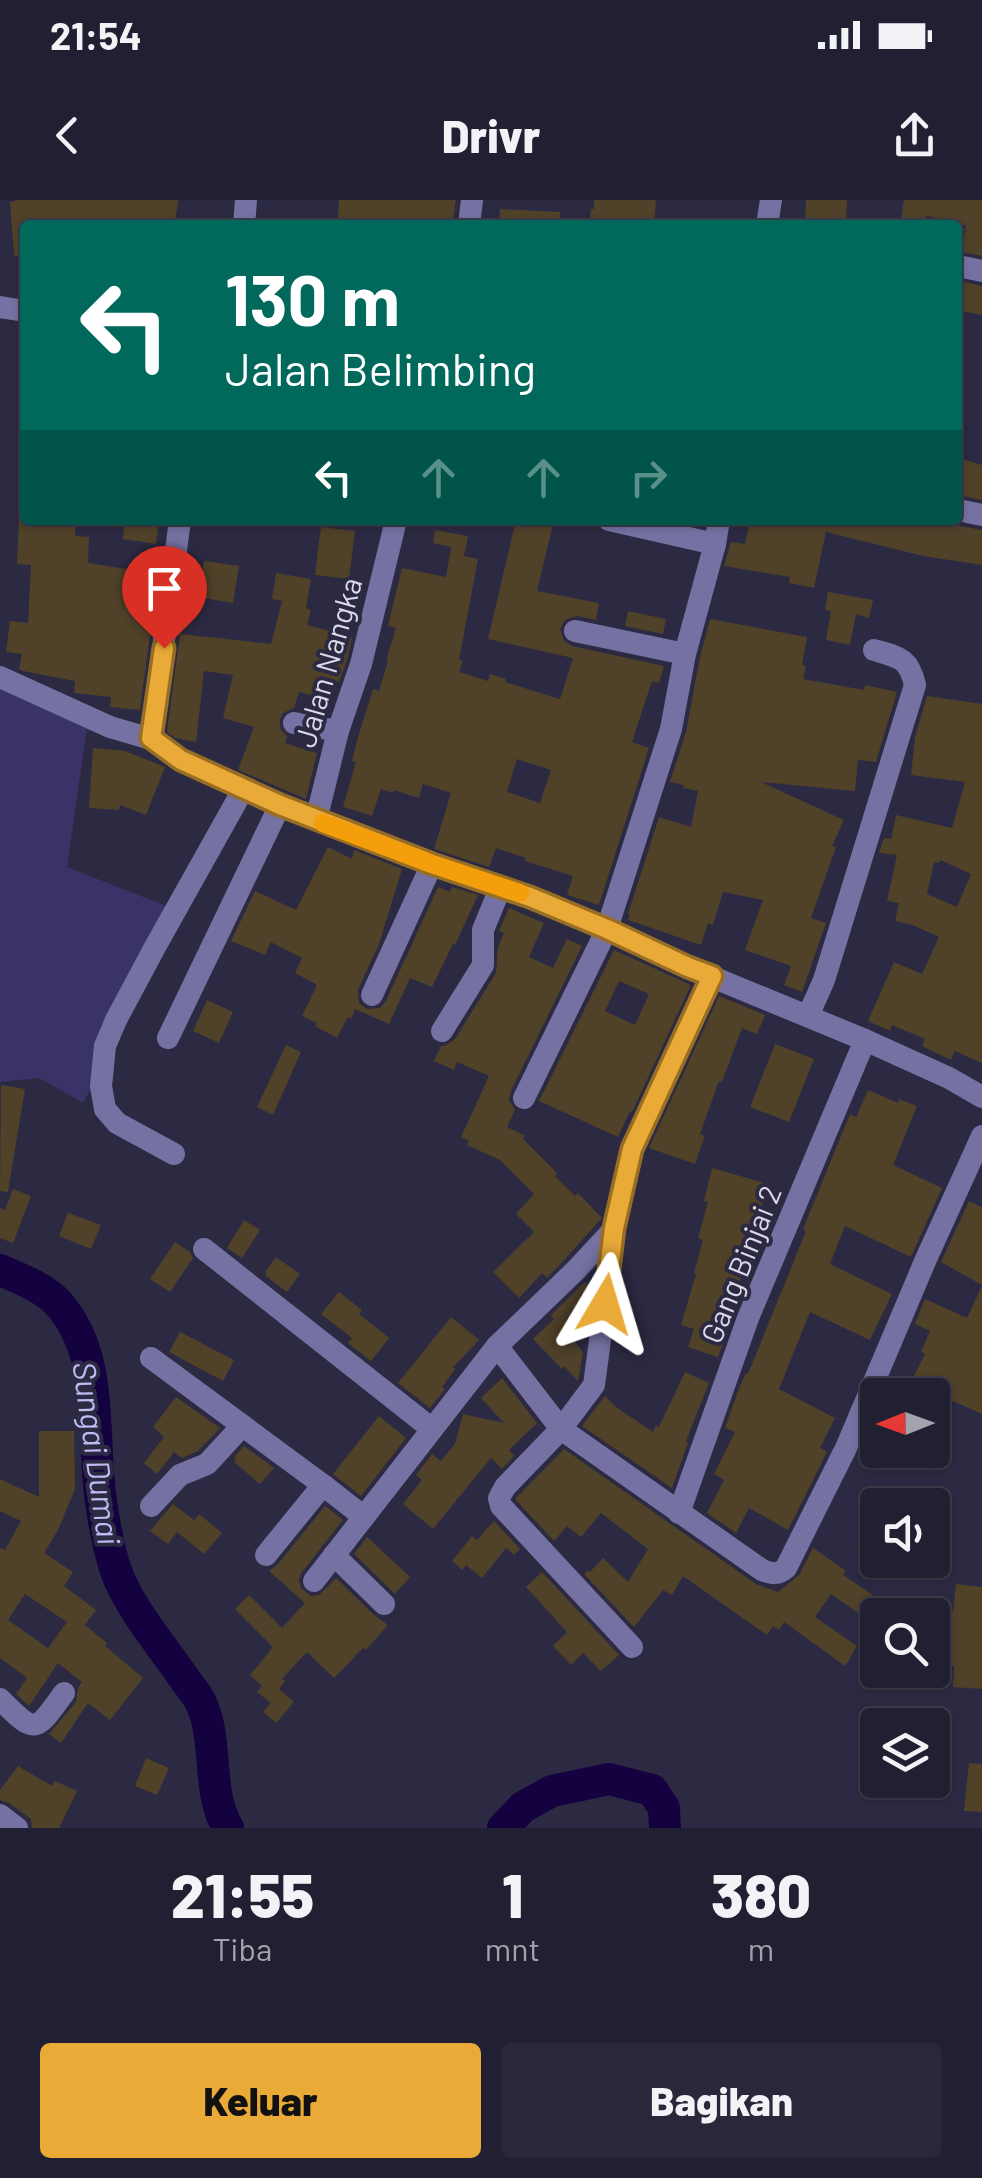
<!DOCTYPE html>
<html lang="id">
<head>
<meta charset="utf-8">
<style>
  body { margin:0; font-family:Barlow,sans-serif; background:#29283a; color:#f1f3f6; height:100vh; display:flex; flex-direction:column; font-size:38px; white-space:nowrap }
  * { box-sizing:border-box; margin:0 }
  p { font-size:32px; color:#a2a3ac }
  .icon { flex:none; width:55px; height:55px; fill:none; stroke:currentColor; stroke-width:2; stroke-linecap:round; stroke-linejoin:round }
  .map { position:relative; height:1628px; overflow:hidden }
  .sheet { display:flex; flex-direction:column; background:#212032; flex:1 }
  .sheet>* { flex:none }
  .banner { position:absolute; left:20px; top:20px; width:942px; height:305px; border-radius:10px; box-shadow:0 2px 8px #0004,0 0 0 2px #3e3e4d; background:#00695c; color:#fff; overflow:hidden }
  .needle { width:65px; rotate:269deg }
  .buttons { position:absolute; left:860px; top:1178px; display:grid; gap:20px }
  .buttons a { display:grid; place-items:center; width:90px; height:90px; border-radius:10px; background:#212032; box-shadow:0 2px 8px #0004,0 0 0 2px #3e3e4d; font-size:50px }
  .pin { position:absolute; display:grid; place-items:center; width:85px; height:85px; color:#fff; margin:-102px -42px; border-radius:50% 50% 50% 0; rotate:-45deg; box-shadow:0 0 10px #0007 }
  .pin .icon { rotate:45deg }
  .me { position:absolute; width:110px; margin:-55px; rotate:7deg; stroke-linejoin:round; filter:drop-shadow(0 0 8px #0008) }
  .turn { display:flex; align-items:center; gap:35px; height:210px; padding:0 40px; font-size:45px }
  .turn .icon { width:130px; height:130px; stroke-width:2.5 }
  .turn b { display:block; font-size:70px; line-height:85px }
  .lanes { display:flex; align-items:center; height:95px; padding:0 40px; background:#0003; justify-content:center; gap:50px; direction:ltr }
  .lanes .off { opacity:.35 }
  .eta { display:flex; justify-content:space-evenly; align-items:center; height:170px; text-align:center }
  .eta b { font-size:60px; font-weight:800; line-height:70px }
  .cta { display:flex; gap:20px; margin-top:auto; padding:20px 40px }
  .cta a { flex:1; height:115px; border-radius:10px; background:#e9aa38; color:#111; font-size:40px; font-weight:800; line-height:115px; text-align:center }
  .cta a+a { background:#29283a; color:#f1f3f6 }
  .status { display:flex; justify-content:space-between; align-items:center; height:70px; padding:0 50px; background:#212032; direction:ltr }
  .status svg { height:28px; fill:currentColor }
  header { display:flex; justify-content:space-between; align-items:center; height:130px; padding:0 40px; background:#212032; font-size:45px; font-weight:800 }
  .map>svg:first-child { display:block }
  .green { fill:#393368 }
  .lines { fill:none; stroke-linecap:round; stroke-linejoin:round }
  .river { stroke:#14013f; stroke-width:32 }
  .building { fill:#504129; fill-rule:evenodd }
  .minor { stroke:#7572a3; stroke-width:22 }
  .route-casing { stroke:#976e24; stroke-width:25 }
  .route { stroke:#e9aa38; stroke-width:18 }
  .slow { stroke:#f59e0b; stroke-width:18 }
  .labels { text-anchor:middle; dominant-baseline:central; stroke-width:8; stroke-linejoin:round; paint-order:stroke }
  .street-label { font-size:30px; fill:#dadaea; stroke:#2c2a42 }
  .water-label { font-size:32px; font-style:italic; fill:#bebbf5; stroke:#2c2a42 }
</style>
</head>
<body>
<div class="status"><b>21:54</b><svg viewBox="0 0 49 12"><path d="M0 12V9h3v3zM5 12V6h3v6zM10 12V3h3v9zM15 12V0h3v12zM26 1h20v11H26zM47 4h2v5h-2z"/></svg></div>
<header><svg class="icon" aria-label="back" viewBox="0 0 24 24"><path d="M15 5l-7 7 7 7"/></svg>Drivr<svg class="icon" aria-label="share" viewBox="0 0 24 24"><path d="M12 15V3M7 8l5-5 5 5M5 13v7h14v-7"/></svg></header>
<div class="map">
<svg width="982" height="1628" viewBox="0 0 982 1628">
  <rect width="100%" height="100%" fill="#2c2a42"/>
  <path class="green" d="M0,487L88,521L67,667L184,713L83,903L39,878L0,882Z"/>
  <g class="lines">
    <g class="river">
      <path d="M0,1070C19,1078 45,1088 59,1104C104,1156 92,1231 100,1294C103,1318 108,1345 115,1368C127,1405 162,1446 184,1478C189,1486 197,1494 201,1503C219,1542 206,1591 228,1628"/>
      <path d="M503,1628L523,1607L552,1591L609,1579L652,1590L664,1608L665,1628"/>
    </g>
  </g>
  <g class="building">
    <path d="M18,0H178L175,25H25V56H14L10,2Z"/>
    <path d="M339,0H456L452,25H377V20L338,18Z"/>
    <path d="M594,0H656L654,25H589L591,9H594Z"/>
    <path d="M806,0H847L846,24L805,25Z"/>
    <path d="M904,0H982V56L962,52L966,25H956L957,21L926,16L924,25H900Z"/>
    <path d="M500,9L560,12V25H499Z"/>
    <path d="M964,82L982,86V115L958,110Z"/>
    <path d="M958,258L982,265V300L958,295Z"/>
    <path d="M19,320H76L75,336L89,337L88,363L158,374L140,510L110,507L111,497L74,493L75,481L23,471L19,469L22,454L6,452L10,421L28,423L31,365L17,364Z"/>
    <path d="M125,320H159L156,344L123,339Z"/>
    <path d="M516,320H554L537,391L599,403L596,420L577,416L565,420L560,429L564,441L572,446L664,466L659,483L652,481L632,542L649,548L599,705L567,695L573,676L525,661L526,658L496,648L489,667L434,649L451,593L423,584L419,598L394,590L393,593L381,589L372,616L343,607L356,562L352,561L358,537L373,489L379,491L388,461L386,460L396,428L388,426L402,368L446,377L451,347L433,343L435,330L468,336L464,356L478,359L459,460L463,461L459,472L488,481L490,474L506,479L505,482L560,499L573,458L488,439ZM517,559L551,570L540,603L507,592Z"/>
    <path d="M750,320H947L955,325L982,330V365L923,356L826,332L814,388L789,383L790,377L724,366L731,342L745,344Z"/>
    <path d="M321,327L355,331L349,379L315,375Z"/>
    <path d="M204,361L239,366L233,403L198,397Z"/>
    <path d="M276,373L311,379L306,408L311,410L307,425L352,437L347,460L339,482L337,481L331,501L299,492L294,508L283,513L280,519V529L287,536L285,543L317,553L306,599L238,570L254,527L223,518L233,475L204,471L196,542L175,538L167,532L180,434L271,444L282,401L272,399Z"/>
    <path d="M828,392L873,400L869,418L856,414L850,445L826,440L831,411L825,410Z"/>
    <path d="M628,411L666,419L663,434L625,426Z"/>
    <path d="M710,419L807,437L802,465L806,466L803,479L864,490L865,485L897,492L876,562L858,560L855,591L761,582L844,620L832,646L836,647L811,718L826,723L802,792L784,785L791,766L745,750L763,700L723,692L713,725L708,723L701,745L628,720L630,714H628L659,617L691,627L698,591L683,588L684,585L670,582L686,532L700,457Z"/>
    <path d="M927,496L982,504V863L955,851L951,860L922,846L925,839L892,825L890,831L868,821L894,762L922,774L939,737L913,725L895,721L899,703L887,701L897,655L879,653L884,638L891,639L896,615L952,628L965,582L911,575L915,537ZM940,660L971,674L957,707L927,694L934,662L939,663Z"/>
    <path d="M93,548L125,551L165,567L146,615L120,605L119,610L89,608Z"/>
    <path d="M328,647L352,659L354,650L402,669L379,744L358,790L359,803L367,809L380,808L386,801L438,687L450,692L452,687L478,695L455,745L453,744L432,787L410,778L389,824L355,809L351,819L348,817L337,838L315,826L317,823L302,816L316,787V784L295,773L302,758L271,742L265,755L231,741L255,691L296,710Z"/>
    <path d="M509,708L544,723L529,757L553,768L567,739L582,746L511,891L509,900L515,910L507,927L525,936L523,939L557,973L555,976L575,996L578,993L602,1018L565,1059L547,1078L542,1073L519,1098L493,1072L534,1032L516,1014L534,994L500,960L467,945L469,941L461,937L489,876L457,862L454,870L434,861L441,846H445L455,839L496,773L498,747L504,733L499,731Z"/>
    <path d="M614,750L691,785L632,912L630,911L618,937L539,901ZM619,781L649,794L635,825L605,811Z"/>
    <path d="M719,796L765,815L757,834L742,828L722,882L719,881L700,934L705,936L695,964L649,948Z"/>
    <path d="M207,800L233,812L219,843L193,831Z"/>
    <path d="M775,844L814,859L789,922L750,907Z"/>
    <path d="M286,845L301,852L273,915L257,907Z"/>
    <path d="M1,885L25,889L8,992L0,991Z"/>
    <path d="M868,890L898,903L899,899L917,906L893,965L942,988L911,1057L845,1026L830,1064L892,1094L870,1140L810,1112L779,1189L835,1218L820,1248L827,1252L788,1330L749,1308L736,1333L707,1313L724,1280L714,1274L735,1232L725,1228L739,1188L746,1173L748,1174L806,1031L803,1029L850,914L856,917Z"/>
    <path d="M712,968L768,984L737,1091L743,1092L718,1157L688,1147L694,1129L681,1125L696,1074L694,1073L703,1040L698,1038L708,1002L704,1001Z"/>
    <path d="M13,989L31,996L13,1043L0,1038V1008L5,1010Z"/>
    <path d="M969,1001L982,1007V1085L941,1062Z"/>
    <path d="M68,1013L101,1025L91,1049L59,1036Z"/>
    <path d="M244,1020L260,1030L242,1058L227,1048Z"/>
    <path d="M175,1042L190,1052L193,1058L170,1092L150,1079Z"/>
    <path d="M276,1057L300,1074L287,1092L266,1076V1071Z"/>
    <path d="M585,1082L592,1090L587,1107L589,1109L586,1128L574,1140L583,1153L578,1181L564,1166L562,1169L533,1139L554,1119L551,1115Z"/>
    <path d="M982,1086V1214L939,1195H885L895,1176L910,1184L925,1154L921,1152L930,1131L915,1124L925,1099L967,1118Z"/>
    <path d="M339,1092L362,1110L359,1114L389,1138L371,1161L348,1143L352,1138L321,1114Z"/>
    <path d="M451,1117L479,1140L453,1167L455,1169L442,1187L445,1189L430,1208L398,1183Z"/>
    <path d="M180,1132L234,1160L223,1181L169,1152Z"/>
    <path d="M685,1172L709,1183L686,1241L688,1243L672,1288L582,1226L605,1196L616,1207L653,1232L656,1226L659,1227Z"/>
    <path d="M502,1178L537,1223L509,1250L514,1256L502,1269L491,1258L433,1329L403,1304L422,1280L416,1275L432,1254L441,1261L455,1244L463,1214L504,1223L481,1198Z"/>
    <path d="M176,1197L220,1228L198,1251L182,1258L174,1252L157,1274L144,1263L164,1237L153,1227Z"/>
    <path d="M379,1216L406,1238L361,1296L333,1274Z"/>
    <path d="M39,1231H74L75,1289L58,1330L44,1353L73,1372L64,1386L96,1410L85,1425L107,1443L105,1446L143,1478L110,1520L88,1503L61,1543L49,1534L76,1502L78,1488L82,1482L58,1463L29,1506L16,1494L27,1478L0,1458V1348L5,1350L21,1321L0,1311V1279L39,1297ZM25,1394L67,1422L48,1448L8,1420Z"/>
    <path d="M244,1246L274,1268L260,1284L234,1262L236,1260L234,1257Z"/>
    <path d="M564,1249L756,1384L778,1392L799,1375L813,1348L846,1371L843,1375L874,1396L861,1415L831,1394L815,1417L857,1446L845,1466L784,1422L779,1430L773,1426L767,1435L683,1376L672,1395L663,1390L634,1427L584,1374L588,1370L590,1372L603,1358L628,1382L648,1349L601,1313L581,1337L567,1326L554,1341L515,1299Z"/>
    <path d="M173,1304L194,1320L199,1314L222,1333L204,1354L177,1332L168,1344L150,1331Z"/>
    <path d="M325,1306L343,1320L302,1372L299,1380L301,1388L311,1396L319,1395L336,1378L374,1415L388,1425L366,1450L363,1448L334,1478L307,1452L282,1479L285,1481L279,1489L294,1502L276,1523L263,1512L271,1503L257,1492L262,1486L250,1475L273,1447L235,1409L249,1395L282,1428L305,1403L269,1371L278,1364Z"/>
    <path d="M878,1313V1362L857,1350Z"/>
    <path d="M494,1321L520,1349L514,1355L506,1348L482,1378L466,1365L462,1370L452,1361L472,1336L477,1340Z"/>
    <path d="M367,1337L410,1377L395,1394L354,1354Z"/>
    <path d="M542,1372L619,1455L601,1471L583,1453L571,1465L553,1446L567,1432L526,1387Z"/>
    <path d="M956,1384L982,1387V1489L953,1487L954,1466L932,1464V1409L953,1411Z"/>
    <path d="M146,1558L169,1568L157,1595L135,1586Z"/>
    <path d="M969,1563L982,1564V1612L964,1611Z"/>
    <path d="M18,1566L52,1586L55,1581L77,1591L59,1628H32L31,1619L9,1603L0,1600V1590Z"/>
  </g>
  <g class="lines">
    <g class="minor">
      <path d="M244,25L246,0"/>
      <path d="M469,25L472,0"/>
      <path d="M767,25L771,0"/>
      <path d="M958,66L982,71"/>
      <path d="M0,107L25,111"/>
      <path d="M958,310L982,315"/>
      <path d="M609,320L715,344"/>
      <path d="M575,431L685,454"/>
      <path d="M0,477L110,527L151,539L181,560L280,605L432,664L531,697L607,729L688,767L865,840L949,878L982,897"/>
      <path d="M294,523L338,531"/>
      <path d="M151,539L180,320"/>
      <path d="M316,620L338,531L361,464L396,320"/>
      <path d="M372,795L432,664"/>
      <path d="M808,816L824,780L915,485C909,458 899,457 874,450"/>
      <path d="M442,831L483,765V730L501,686"/>
      <path d="M168,838L280,605"/>
      <path d="M524,898L607,729L671,529L685,454L715,344L719,320"/>
      <path d="M174,954L117,923L105,909L101,886L105,846L116,820L155,747L244,588"/>
      <path d="M204,1049L432,1229"/>
      <path d="M497,1146L561,1229L762,1370C772,1374 778,1375 786,1368L846,1248L926,1059L982,936"/>
      <path d="M151,1158L323,1285L364,1317"/>
      <path d="M151,1306L180,1275L207,1264L242,1226"/>
      <path d="M679,1313L748,1118L865,840"/>
      <path d="M266,1355L323,1285"/>
      <path d="M334,1355L384,1404"/>
      <path d="M314,1381L497,1146L576,1070L615,1028"/>
      <path d="M632,1447L501,1306L499,1298L505,1287L561,1229L594,1185L615,1028L632,949L712,775"/>
      <path d="M0,1499C36,1535 35,1533 64,1493"/>
      <path d="M0,1615L17,1628"/>
    </g>
  </g>
  <g class="lines">
    <g class="route-casing">
      <path id="route" d="M164,448L151,538L181,560L280,605L432,664L530,697L607,729L688,767L712,776L632,949L614,1028L605,1104"/>
    </g>
    <use href="#route" class="route"/>
    <path class="slow" d="M323,623L432,664L520,693"/>
  </g>
  <g class="labels">
    <g class="street-label">
      <text transform="translate(327 462) rotate(-74)">Jalan Nangka</text>
      <text transform="translate(740 1064) rotate(-68)">Gang Binjai 2</text>
    </g>
    <g class="water-label">
      <text transform="translate(98 1253) rotate(82)">Sungai Dumai</text>
    </g>
  </g>
</svg>
<div class="buttons">
<a><svg class="needle" viewBox="-14 -14 28 28"><path d="M0-13l5 13h-10z" fill="#e53935"/><path d="M0 13l5-13h-10z" fill="#a2a3ac"/></svg></a>
<a><svg class="icon" aria-label="sound" viewBox="0 0 24 24"><path d="M4 9h4l5-4v14l-5-4H4zM17 9q2 3 0 6"/></svg></a>
<a><svg class="icon" aria-label="search" viewBox="0 0 24 24"><circle cx="10" cy="10" r="6"/><path d="M15 15l6 6"/></svg></a>
<a><svg class="icon" aria-label="layers" viewBox="0 0 24 24"><path d="M12 4l9 5-9 5-9-5zM3 14l9 5 9-5"/></svg></a>
</div>
<div class="pin" style="left:164px;top:448px;background:#d93025"><svg class="icon" aria-label="arrive" viewBox="0 0 24 24"><path d="M6 21V4h12l-3 4 3 4H6"/></svg></div>
<svg class="me" style="left:605px;top:1104px" viewBox="-20 -20 40 40"><path d="M0-17L14 15 0 8-14 15z" fill="#e9aa38" stroke="#fff" stroke-width="4"/></svg>
<div class="banner">
<div class="turn"><svg class="icon" aria-label="left" viewBox="0 0 24 24"><path d="M17 20v-9H6M10 6l-5 5 5 5"/></svg><div><b>130 m</b>Jalan Belimbing</div></div>
<div class="lanes"><svg class="icon" aria-label="left" viewBox="0 0 24 24"><path d="M17 20v-9H6M10 6l-5 5 5 5"/></svg><svg class="icon off" aria-label="ahead" viewBox="0 0 24 24"><path d="M12 20V5M6 11l6-6 6 6"/></svg><svg class="icon off" aria-label="ahead" viewBox="0 0 24 24"><path d="M12 20V5M6 11l6-6 6 6"/></svg><svg class="icon off" aria-label="right" viewBox="0 0 24 24"><path d="M7 20v-9h11M14 6l5 5-5 5"/></svg></div>
</div>
</div>
<section class="sheet">
<div class="eta">
<div><b>21:55</b><p>Tiba</p></div>
<div><b>1</b><p>mnt</p></div>
<div><b>380</b><p>m</p></div>
</div>
<div class="cta"><a>Keluar</a><a>Bagikan</a></div>
</section>
</body>
</html>
